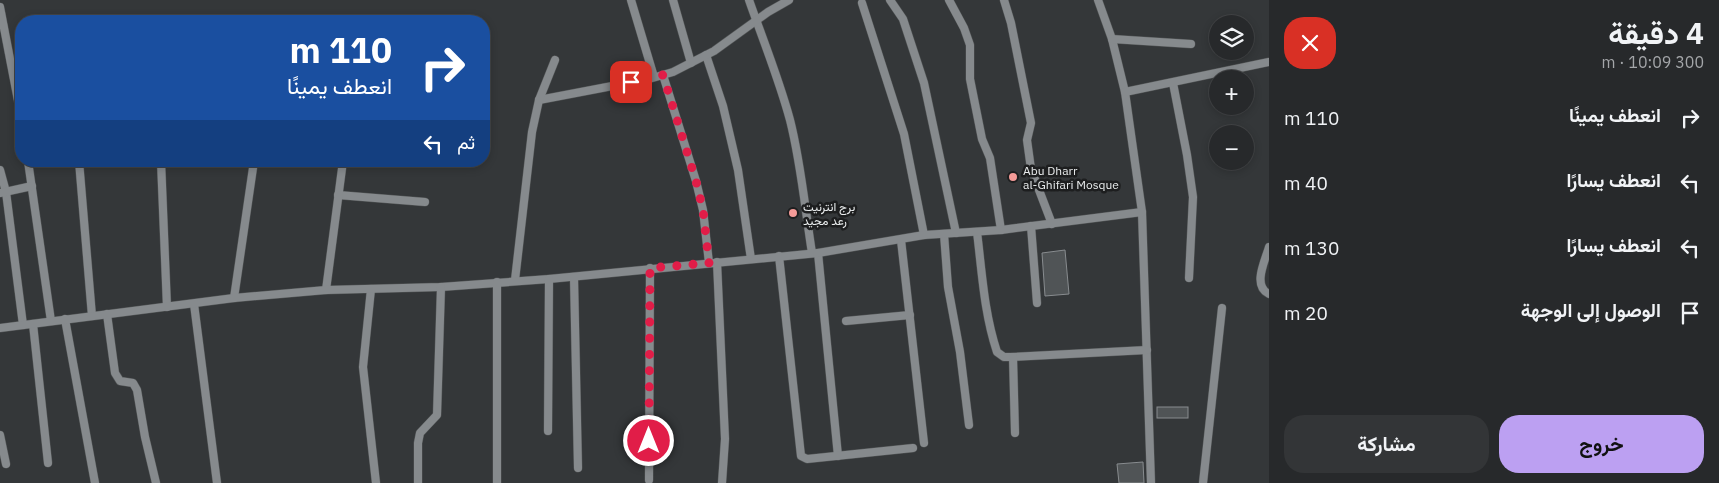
<!DOCTYPE html>
<html lang="ar">
<head>
<meta charset="utf-8">
<style>
  body { margin:0; font-family:"IBM Plex Sans",Vazirmatn,sans-serif; background:#333537; color:#f1f3f6; direction:rtl; height:100vh; display:flex; flex-direction:column; font-size:19px; white-space:nowrap }
  * { box-sizing:border-box; margin:0 }
  p { font-size:16px; color:#a4a6a9 }
  .icon { flex:none; width:28px; height:28px; fill:none; stroke:currentColor; stroke-width:2; stroke-linecap:round; stroke-linejoin:round }
  .map { position:relative; flex:1; overflow:hidden; direction:ltr }
  .sheet { display:flex; flex-direction:column; background:#27292b; width:450px }
  .sheet>* { flex:none }
  .top-card { position:absolute; left:15px; top:15px; width:475px; height:152px; border-radius:20px; box-shadow:0 2px 8px #0003,0 0 0 1px #434547; direction:rtl; background:#1a4fa0; color:#fff; overflow:hidden }
  .tools { position:absolute; left:1209px; top:15px; display:grid; gap:10px }
  .tools a { display:grid; place-items:center; width:45px; height:45px; border-radius:50%; background:#27292b; box-shadow:0 2px 8px #0003,0 0 0 1px #434547; font-size:25px }
  .pin { position:absolute; display:grid; place-items:center; width:42px; height:42px; color:#fff; margin:-21px; border-radius:10px; box-shadow:0 2px 8px #0006 }
  .me { position:absolute; width:55px; margin:-28px; rotate:0deg; stroke-linejoin:round; filter:drop-shadow(0 0 4px #0008) }
  .turn { display:flex; align-items:center; gap:18px; height:105px; padding:0 15px; font-size:22px }
  .turn .icon { width:65px; height:65px; stroke-width:2.5 }
  .turn b { display:block; font-size:35px; line-height:42px }
  .then { display:flex; align-items:center; height:48px; padding:0 15px; background:#0003; gap:10px; font-size:19px }
  .round { display:grid; place-items:center; flex:none; width:52px; height:52px; border-radius:20px; background:#333537 }
  .overview { display:flex; align-items:center; justify-content:space-between; height:85px; padding:0 15px }
  h1 { font-size:30px; font-weight:700; line-height:38px }
  .action { display:flex; gap:10px; margin-top:auto; padding:10px 15px }
  .action a { flex:1; height:58px; border-radius:20px; background:#bca0f2; color:#111; font-size:20px; font-weight:700; line-height:58px; text-align:center }
  .action a+a { background:#333537; color:#f1f3f6 }
  ul { padding:0; list-style:none }
  li { display:flex; align-items:center; gap:15px; height:65px; padding:0 15px }
  li div { flex:1 }
  li b { display:block; font-size:19px }
  li em { font-style:normal }
  main { display:flex; flex:1; min-height:0 }
  .map>svg:first-child { display:block }
  .building { fill:#505456; stroke:#888c8f }
  .lines { fill:none; stroke-linecap:round; stroke-linejoin:round }
  .minor-casing { stroke:#525556; stroke-width:9 }
  .minor { stroke:#868a8d; stroke-width:8 }
  .route { stroke:#e11d48; stroke-width:9; stroke-dasharray:0 16.2 }
  .poi-dot { fill:#f59b98; stroke:#1d1e1f; stroke-width:2 }
  .labels { text-anchor:middle; dominant-baseline:central; stroke-width:5; stroke-linejoin:round; paint-order:stroke }
  .poi-label { font-size:12px; fill:#eaedee; stroke:#1d1e1f; text-anchor:start }
</style>
</head>
<body>
<main>
<section class="sheet">
<div class="overview"><div><h1>4 دقيقة</h1><p>300 m · 10:09</p></div><a class="round" style="background:#d93025;color:#fff"><svg class="icon" aria-label="close" viewBox="0 0 24 24"><path d="M6 6l12 12M18 6L6 18"/></svg></a></div>
<ul>
<li><svg class="icon" aria-label="right" viewBox="0 0 24 24"><path d="M7 20v-9h11M14 6l5 5-5 5"/></svg><div><b>انعطف يمينًا</b></div><em>110 m</em></li>
<li><svg class="icon" aria-label="left" viewBox="0 0 24 24"><path d="M17 20v-9H6M10 6l-5 5 5 5"/></svg><div><b>انعطف يسارًا</b></div><em>40 m</em></li>
<li><svg class="icon" aria-label="left" viewBox="0 0 24 24"><path d="M17 20v-9H6M10 6l-5 5 5 5"/></svg><div><b>انعطف يسارًا</b></div><em>130 m</em></li>
<li><svg class="icon" aria-label="arrive" viewBox="0 0 24 24"><path d="M6 21V4h12l-3 4 3 4H6"/></svg><div><b>الوصول إلى الوجهة</b></div><em>20 m</em></li>
</ul>
<div class="action"><a>خروج</a><a>مشاركة</a></div>
</section>
<div class="map">
<svg width="1269" height="483" viewBox="0 0 1269 483">
  <rect width="100%" height="100%" fill="#343739"/>
  <g class="building">
    <path d="M1065,250L1069,294L1045,296L1042,253Z"/>
    <rect x="1157" y="407" width="31" height="11"/>
    <path d="M1143,462L1144,483H1119L1117,464Z"/>
  </g>
  <g class="lines">
    <g class="minor-casing">
      <g id="minor">
        <path d="M631,0L654,77"/>
        <path d="M673,0L691,63"/>
        <path d="M749,0C763,40 779,79 790,120C801,163 805,209 812,253"/>
        <path d="M890,0L903,19L924,83L956,233"/>
        <path d="M949,0L964,28L970,45V79L982,139L990,158L1001,230"/>
        <path d="M1004,0L1011,23L1031,123L1027,140L1031,169L1052,224"/>
        <path d="M1098,0L1112,39L1125,92L1142,212L1151,483"/>
        <path d="M862,3L904,134L924,235"/>
        <path d="M0,7L21,116"/>
        <path d="M1112,39L1191,44"/>
        <path d="M706,55L723,106L738,170L751,259"/>
        <path d="M663,75L696,181L703,210L709,263"/>
        <path d="M1173,83L1187,155L1193,197L1189,278"/>
        <path d="M1125,92L1269,62"/>
        <path d="M539,100L649,79L673,72L714,51L768,12L789,0"/>
        <path d="M28,161L51,321"/>
        <path d="M79,161L92,316"/>
        <path d="M161,161L167,307"/>
        <path d="M0,170L6,192L23,325"/>
        <path d="M0,193L32,186"/>
        <path d="M338,195L425,202"/>
        <path d="M1031,226L1037,303"/>
        <path d="M977,232C982,272 984,313 997,352L1004,357H1013L1147,350"/>
        <path d="M944,234L948,287L960,352L969,425"/>
        <path d="M901,240L924,443"/>
        <path d="M1269,247C1265,261 1252,286 1269,294"/>
        <path d="M818,253L838,456"/>
        <path d="M779,256L801,456L807,459L913,448"/>
        <path d="M717,262L725,439L722,483"/>
        <path d="M574,277L578,468"/>
        <path d="M515,280L532,132L539,100L555,60"/>
        <path d="M371,289L363,367L376,483"/>
        <path d="M326,290L343,161"/>
        <path d="M234,298L254,161"/>
        <path d="M194,304L217,483"/>
        <path d="M107,314L115,373L120,381L133,383L137,390L145,437L156,483"/>
        <path d="M65,319L95,483"/>
        <path d="M846,321L910,315"/>
        <path d="M33,324L48,463"/>
        <path d="M0,328L234,298L326,290L441,287L549,279L818,253L924,235L1001,230L1142,212"/>
        <path d="M1013,357L1015,433"/>
        <path d="M548,431L549,279"/>
        <path d="M0,435L6,464"/>
        <path d="M649,480L650,268"/>
        <path d="M418,483V443L420,433L437,415L441,287"/>
        <path d="M497,483V282"/>
        <path d="M1203,483L1222,308"/>
      </g>
    </g>
    <use href="#minor" class="minor"/>
  </g>
  <g class="lines">
    <path class="route" d="M631,82L663,75L696,181L703,210L709,263L650,268L649,441"/>
  </g>
  <g class="poi-dot">
    <circle cx="1013" cy="177" r="5"/>
    <circle cx="793" cy="213" r="5"/>
  </g>
  <g class="labels">
    <g class="poi-label">
      <text x="1023" y="170">Abu Dharr<tspan x="1023" dy="14">al-Ghifari Mosque</tspan></text>
      <text x="803" y="206">برج انترنيت<tspan x="803" dy="14">رعد مجيد</tspan></text>
    </g>
  </g>
</svg>
<div class="tools">
<a><svg class="icon" aria-label="layers" viewBox="0 0 24 24"><path d="M12 4l9 5-9 5-9-5zM3 14l9 5 9-5"/></svg></a>
<a>+</a>
<a>−</a>
</div>
<div class="pin" style="left:631px;top:82px;background:#d93025"><svg class="icon" aria-label="arrive" viewBox="0 0 24 24"><path d="M6 21V4h12l-3 4 3 4H6"/></svg></div>
<svg class="me" style="left:649px;top:441px" viewBox="-20 -20 40 40"><circle r="17" fill="#e11d48" stroke="#fff" stroke-width="3"/><path d="M0-11L8 9 0 5-8 9z" fill="#fff"/></svg>
<div class="top-card">
<div class="turn"><svg class="icon" aria-label="right" viewBox="0 0 24 24"><path d="M7 20v-9h11M14 6l5 5-5 5"/></svg><div><b>110 m</b>انعطف يمينًا</div></div>
<div class="then">ثم<svg class="icon" aria-label="left" viewBox="0 0 24 24"><path d="M17 20v-9H6M10 6l-5 5 5 5"/></svg></div>
</div>
</div>
</main>
</body>
</html>
